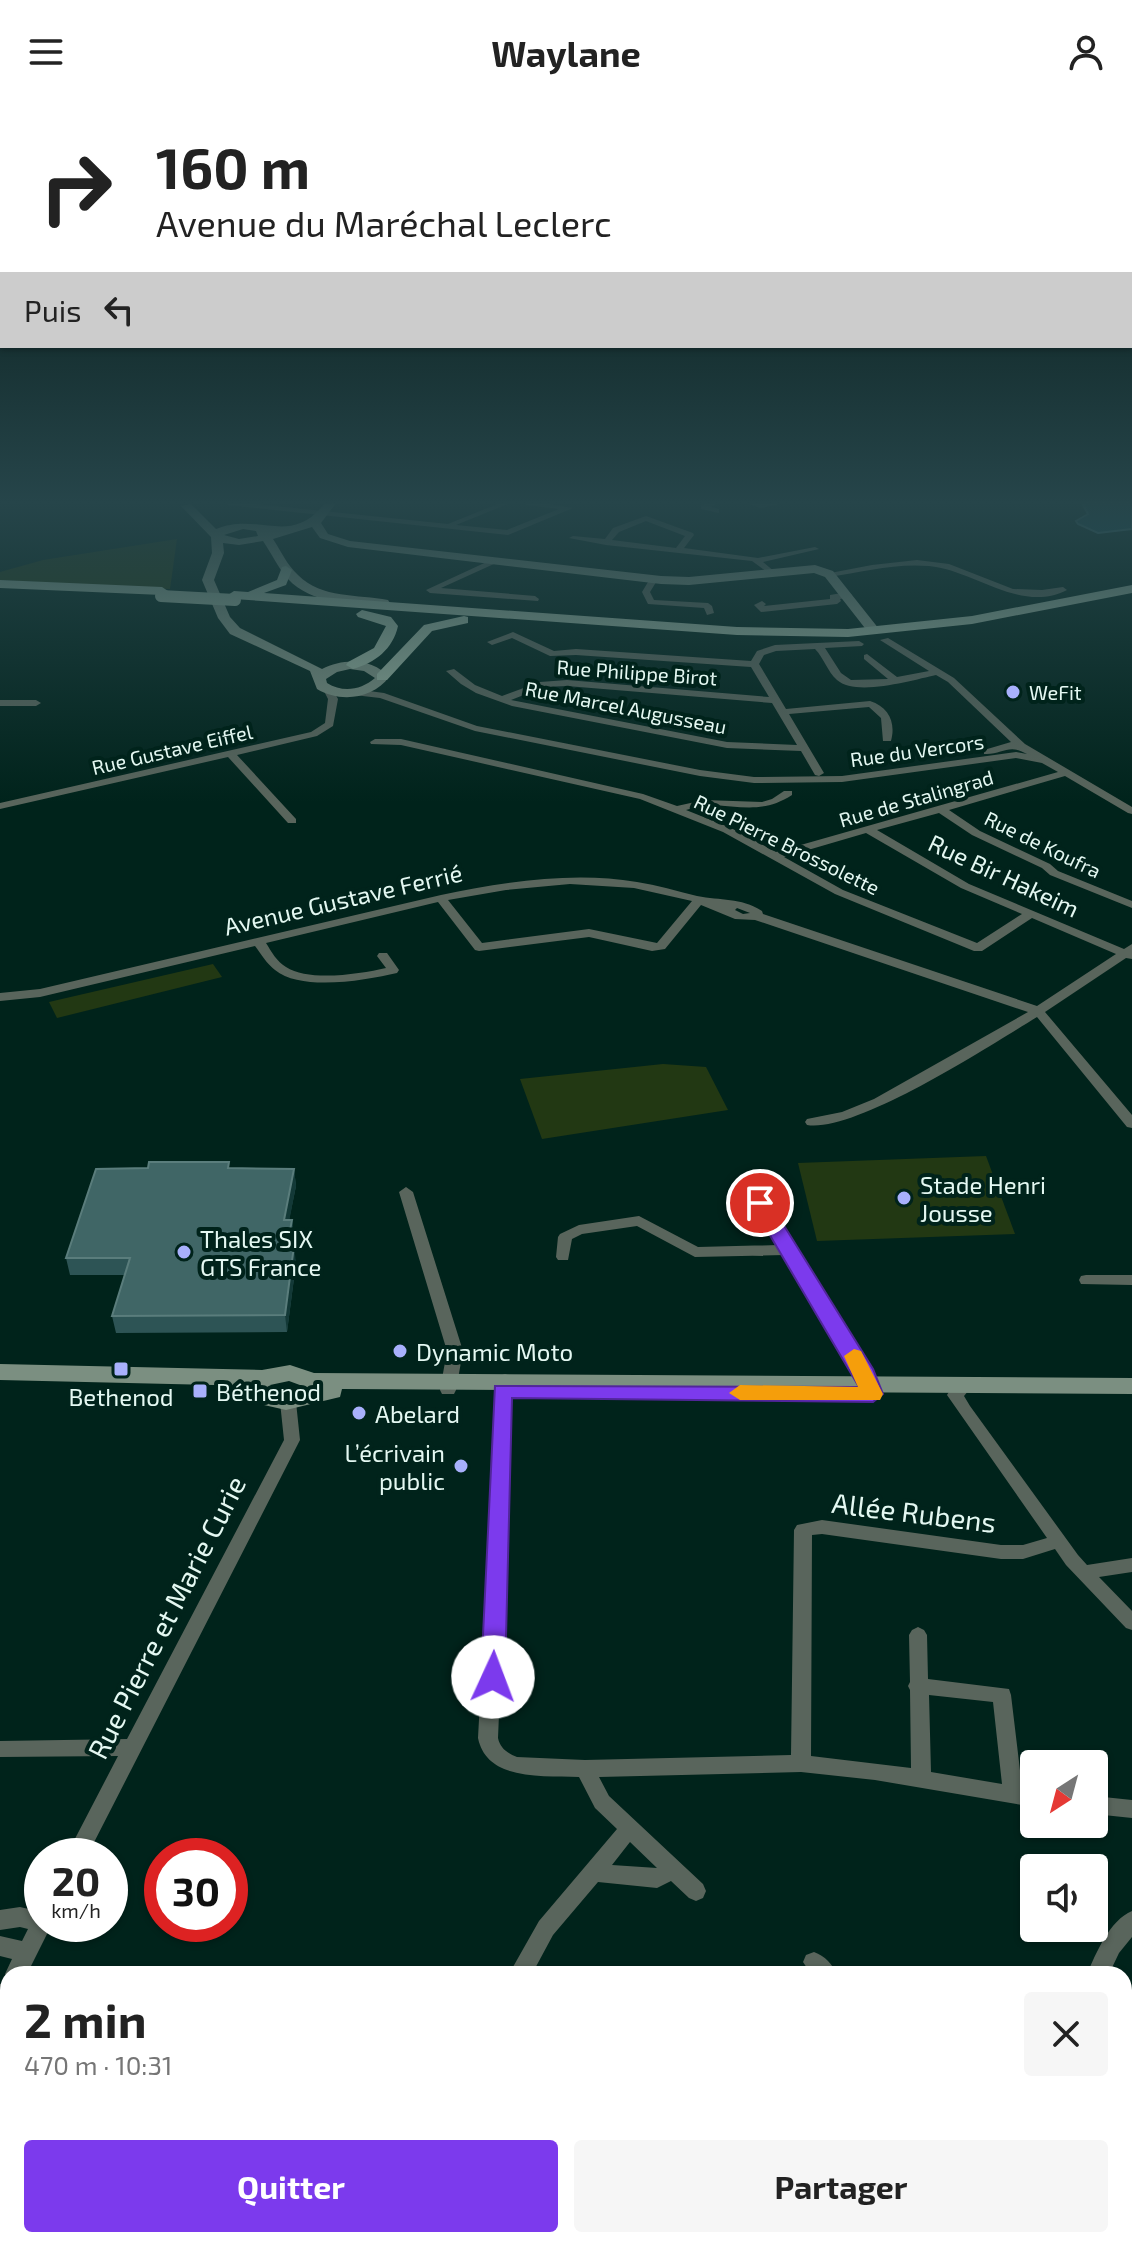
<!DOCTYPE html>
<html lang="fr">
<head>
<meta charset="utf-8">
<style>
  body { margin:0; font-family:"Exo 2",sans-serif; background:#f6f6f6; color:#222; height:100vh; display:flex; flex-direction:column; font-size:30px; white-space:nowrap }
  * { box-sizing:border-box; margin:0 }
  p { font-size:26px; color:#767676 }
  .icon { flex:none; width:44px; height:44px; fill:none; stroke:currentColor; stroke-width:2; stroke-linecap:round; stroke-linejoin:round }
  .map { position:relative; flex:1; overflow:hidden }
  .drawer { position:absolute; left:0px; top:1862px; width:1132px; height:282px; display:flex; flex-direction:column; background:#fff; border-radius:24px 24px 0 0; box-shadow:0 2px 6px #0004 }
  .drawer>* { flex:none }
  .top-card { position:absolute; left:0px; top:0px; width:1132px; height:244px; box-shadow:0 2px 6px #0004; background:#fff; color:#222; overflow:hidden }
  .needle { width:52px; rotate:216deg }
  .tools { position:absolute; left:1020px; top:1646px; display:grid; gap:16px }
  .tools a { display:grid; place-items:center; width:88px; height:88px; border-radius:8px; background:#fff; box-shadow:0 2px 6px #0004; font-size:40px }
  .speed { position:absolute; left:24px; top:1734px; display:flex; gap:16px; font-size:40px; font-weight:700; text-align:center }
  .speed>* { display:grid; place-content:center; width:104px; height:104px; border-radius:50%; background:#fff; box-shadow:0 2px 6px #0004; line-height:1 }
  .speed small { font-size:20px; font-weight:400 }
  .speed .limit { border:12px solid #d22; background:#fff; color:#111 }
  .pin { position:absolute; display:grid; place-items:center; width:68px; height:68px; color:#fff; margin:-34px; border:4px solid #fff; border-radius:50%; box-shadow:0 2px 8px #0007 }
  .me { position:absolute; width:88px; margin:-44px; rotate:2deg; stroke-linejoin:round; filter:drop-shadow(0 0 6px #0008) }
  .turn { display:flex; align-items:center; gap:28px; height:168px; padding:0 24px; font-size:36px }
  .turn .icon { width:104px; height:104px; stroke-width:2.5 }
  .turn b { display:block; font-size:56px; line-height:68px }
  .then { display:flex; align-items:center; height:76px; padding:0 24px; background:#0003; gap:16px; font-size:30px }
  .round { display:grid; place-items:center; flex:none; width:84px; height:84px; border-radius:8px; background:#f6f6f6 }
  .head { display:flex; align-items:center; justify-content:space-between; height:136px; padding:0 24px }
  h1 { font-size:48px; font-weight:700; line-height:60px }
  .button { display:flex; gap:16px; margin-top:auto; padding:16px 24px }
  .button a { flex:1; height:92px; border-radius:8px; background:#7c3aed; color:#fff; font-size:32px; font-weight:700; line-height:92px; text-align:center }
  .button a+a { background:#f6f6f6; color:#222 }
  header { display:flex; justify-content:space-between; align-items:center; height:104px; padding:0 24px; background:#fff; font-size:36px; font-weight:700 }
  .map>svg:first-child { display:block }
  .green { fill:#223813 }
  .water { fill:#145766; stroke:#528790; stroke-width:2 }
  .lines { fill:none; stroke-linecap:round; stroke-linejoin:round }
  .street { fill:#59655c; fill-rule:evenodd }
  .secondary { fill:#7b8f81; fill-rule:evenodd }
  .primary { fill:#95af9d; fill-rule:evenodd }
  .primary-bridge { stroke:#95af9d; stroke-width:12 }
  .wall { fill:#2d5455 }
  .shaded-wall { fill:#133937 }
  .building { fill:#406666; stroke:#5a7d7c; stroke-width:2 }
  .route { fill:#7c3aed; stroke:#51269a; stroke-width:2 }
  .slow { fill:#f59e0b }
  .poi-dot { fill:#a8b0fc; stroke:#00231b; stroke-width:3 }
  .labels { text-anchor:middle; dominant-baseline:central; stroke-width:8; stroke-linejoin:round; paint-order:stroke }
  .far-street-label { font-size:20px; fill:#e4f8f2; stroke:#00231b }
  .far-poi-label { font-size:20px; fill:#e4f8f2; stroke:#00231b; text-anchor:start }
  .street-label { font-size:24px; fill:#e4f8f2; stroke:#00231b }
  .poi-label { font-size:24px; fill:#e4f8f2; stroke:#00231b; text-anchor:start }
  .near-street-label { font-size:28px; fill:#e4f8f2; stroke:#00231b }
</style>
</head>
<body>
<header><svg class="icon" aria-label="menu" viewBox="0 0 24 24"><path d="M4 6h16M4 12h16M4 18h16"/></svg>Waylane<svg class="icon" aria-label="person" viewBox="0 0 24 24"><circle cx="12" cy="8" r="4"/><path d="M4 21q1-7 8-7t8 7"/></svg></header>
<div class="map">
<svg width="1132" height="2143" viewBox="0 0 1132 2143">
  <rect width="100%" height="100%" fill="#00231b"/>
  <g class="green">
    <path d="M177,435L170,485L0,476V468L43,456Z"/>
    <path d="M213,860L222,873L57,914L49,898Z"/>
    <path d="M663,960L706,963L728,1006L542,1035L520,975Z"/>
    <path d="M986,1052L1015,1130L817,1137L798,1059Z"/>
    <path d="M840,2136H938L934,2143H841Z"/>
  </g>
  <path class="water" d="M1082,399H1132V425L1098,429L1078,420L1076,417L1088,410Z"/>
  <g class="lines">
    <g class="street">
      <path d="M224,399H246L448,420L500,399H510L456,421L507,426L559,405L527,401L523,399H543L573,404L508,431L228,401Z"/>
      <path d="M708,399H718L711,403L719,405V409L701,405V401Z"/>
      <path d="M746,399H783L761,404Z"/>
      <path d="M646,412L693,429L694,431L684,444L758,454L815,443L819,445L763,458L775,468L771,471L752,457L606,441L569,434L573,432L605,435L613,424ZM646,417L685,432L676,444L612,436L619,428Z"/>
      <path d="M493,455H496V459L441,484L535,492L539,495L538,497L430,489L426,486Z"/>
      <path d="M917,456L949,460L1013,485L1042,486L1063,483L1067,486C1021,510 974,466 929,462C895,459 862,468 829,473L825,470L872,461Z"/>
      <path d="M651,473L658,475L650,488L654,496L708,499L712,502L714,509L707,511L704,504L648,500L642,488Z"/>
      <path d="M848,488L852,491L851,493L840,495L841,497L837,500L761,508L754,501L762,497L766,500L764,502L830,495V491Z"/>
      <path d="M513,528L554,547L576,545L751,557L757,547L775,541L859,537L864,540L862,542L825,544L841,569L851,576L888,575L864,555V551L867,550L897,573L929,567L880,536L888,534L954,574L1025,640L1132,703V710L1128,709L1065,672L949,706L980,727L1050,760L1058,767L1132,797V804L1050,771L1042,764L972,731L939,709L877,726L969,780L1124,845L1132,840V855L1126,854L1045,908L1132,1011V1024L1127,1023L1037,913C991,941 856,1029 807,1021L805,1018L807,1015L842,1008L874,995L1028,908L755,816L735,815L701,801L665,845L652,847L589,833L479,847L475,846L438,798L266,839C271,847 277,858 286,863C309,878 360,870 386,864L377,852L379,849H387L399,866L397,869C366,876 302,888 275,866C267,860 261,850 255,842L40,893L0,897V889L40,885L441,791C505,778 572,767 637,778C657,781 677,787 697,792C721,797 740,793 762,807L763,810L1037,902L1116,850L1032,814L982,847H974L835,790L723,728L640,695L401,641L371,640L370,638L375,635H401L643,690L677,702L704,696L762,698L772,695L784,687H792V691C752,717 723,692 686,706L731,724L776,748L1058,668L1042,659L1016,654L842,678L754,679L700,672L475,627L380,594L354,591L349,588L354,585L384,589L477,622L700,666L754,673L842,672L1016,648L1027,650C1008,639 1003,651 984,650V646L1011,638L948,578L936,571C913,576 856,593 837,576C827,567 824,554 815,545L776,547L764,551L759,560L786,605L870,597C889,603 896,619 891,637H883L881,614L869,603L789,610L824,669L819,672L815,671L801,647L727,644L512,602L476,589L461,580L446,567L454,565L475,581L502,592L540,578L567,576L769,593L751,563L576,551L550,552L512,534L492,541L487,538ZM567,582L772,599L797,641L727,638L511,596L544,583ZM866,729L961,784L1022,810L977,839L843,786L784,753ZM570,780L634,784L692,797L657,839L589,825L482,839L448,796L506,786ZM737,804L750,809L743,810L735,806Z"/>
      <path d="M328,582L331,583L338,595L333,622L317,632L237,651L296,715V719H288L228,653L0,705V699L311,628L325,619L328,595L323,585Z"/>
      <path d="M0,596H36L41,599L36,602H0Z"/>
      <path d="M747,1072L754,1076L871,1266L881,1290L879,1294H867L857,1270L785,1151L695,1153L637,1122L582,1130L572,1135L568,1156H558L556,1153L558,1133L560,1130L579,1121L639,1112L698,1143L779,1141L740,1076Z"/>
      <path d="M406,1083L413,1088L463,1247L456,1286L454,1290H442L440,1286L447,1247L399,1088Z"/>
      <path d="M1086,1171H1132V1181L1081,1180L1079,1176L1081,1172Z"/>
      <path d="M505,1270L511,1272L513,1276L498,1634C500,1644 507,1649 517,1653L585,1656L791,1651L794,1426L797,1421L822,1416L1001,1441H1023L1047,1434L947,1291C952,1282 961,1273 972,1276L974,1280L964,1292L970,1302L1078,1451L1087,1461L1132,1454V1468L1099,1473L1132,1507V1526L1126,1524L1066,1461L1055,1445L1023,1455H1001L822,1430L812,1431L811,1652L911,1664L910,1586L908,1582L910,1578L909,1531L912,1526L918,1523L924,1526L927,1531L928,1575L1009,1585L1011,1591L1022,1683L1034,1685V1703L875,1676L801,1668L599,1673L609,1692L703,1780L706,1787L703,1794L696,1797L689,1794L671,1777L657,1784L598,1778L553,1831L532,1870H509L539,1817L617,1725L595,1704L579,1673C544,1671 487,1678 478,1634L497,1276L499,1272ZM929,1591L993,1598L1002,1680L931,1668ZM630,1738L657,1764L612,1761Z"/>
      <path d="M288,1292L294,1294L296,1298L300,1336L87,1752H66L118,1652L0,1653V1637L127,1635L284,1336L280,1298L282,1294Z"/>
      <path d="M1094,1692L1132,1696V1714L1094,1710Z"/>
      <path d="M20,1803L42,1808V1820H52L27,1870H8V1876L5,1870L12,1855L0,1852V1832L22,1837L28,1825L20,1823L0,1826V1806Z"/>
      <path d="M1132,1807V1833L1119,1849L1109,1870H1087C1096,1849 1110,1816 1132,1807Z"/>
      <path d="M814,1848C825,1852 832,1860 837,1870H811L803,1858L806,1851Z"/>
      <path d="M8,1877V1910L0,1914V1880Z"/>
      <path d="M1124,1892L1132,1893V1915L1124,1914Z"/>
      <path d="M1132,2125V2143H1113L1116,2136H1124V2128Z"/>
    </g>
    <g class="secondary">
      <path d="M325,399H336L321,419L328,430L350,437L661,472L689,473L815,461L833,467L879,525L868,528L825,473L814,469L689,481L661,480L348,443L320,434L312,423L273,435C281,447 287,461 298,471C322,495 358,490 388,496L390,499L384,503C352,500 311,500 288,475C278,464 272,450 263,437L239,441L223,439L224,449L214,476L230,513L240,524L322,565C344,554 372,554 389,573C373,595 340,599 317,585L310,567L230,530L218,514L202,476L212,449L211,433L181,402L191,400L216,425C259,407 290,444 325,399ZM243,425L256,427L258,432L239,435L224,431ZM350,565L364,567L375,574C361,586 343,589 327,579L326,575L337,568Z"/>
      <path d="M0,1260L262,1266L290,1261L314,1269L1132,1274V1290L342,1285L340,1293L286,1306L264,1301L256,1288L259,1282L0,1276ZM289,1277L308,1284L280,1289L270,1281Z"/>
    </g>
    <g class="primary">
      <path d="M286,462L292,466L286,481L264,489L737,523L848,525L972,512L1132,481V489L972,520L848,533L737,531L234,495L228,491L234,487L248,488L277,476L282,463Z"/>
      <path d="M0,476L162,483L168,487L162,491L0,484Z"/>
      <path d="M362,506L391,513L398,522C393,545 375,559 353,565L346,561L348,558L374,544L386,522L358,513L356,510Z"/>
      <path d="M464,512L468,513V519L432,527L387,576H377V570L424,521Z"/>
    </g>
    <path class="primary-bridge" d="M161,492L235,496"/>
  </g>
  <path class="wall" d="M230,1064L294,1065L296,1082L289,1116H292L294,1133L292,1142L296,1159L287,1228L116,1229L112,1212L125,1171H70L66,1154Z"/>
  <g class="shaded-wall">
    <path d="M294,1065L296,1082L286,1133L284,1116Z"/>
    <path d="M292,1116L294,1133L289,1159L287,1142Z"/>
    <path d="M294,1142L296,1159L287,1228L285,1211Z"/>
  </g>
  <path class="building" d="M149,1058H229L228,1064L294,1065L284,1116H292L287,1142H294L285,1211L112,1212L130,1154H66L96,1065L148,1064Z"/>
  <linearGradient id="sky" x2="0" y2="1"><stop stop-color="#00130f"/><stop offset="0.57" stop-color="#26454a"/><stop offset="1" stop-color="#26454a" stop-opacity="0"/></linearGradient>
  <rect width="1132" height="699" fill="url(#sky)"/>
  <path class="route" d="M760,1093L770,1099L873,1265L883,1290L873,1298L512,1294L505,1573L502,1580L493,1583L484,1580L481,1573L495,1282L859,1283L751,1099Z"/>
  <path class="slow" d="M854,1245L861,1247L883,1290L880,1296H740L729,1289L740,1281L858,1283L844,1252Z"/>
  <g class="poi-dot">
    <circle cx="1013" cy="588" r="8"/>
    <circle cx="904" cy="1094" r="8"/>
    <circle cx="184" cy="1148" r="8"/>
    <circle cx="400" cy="1247" r="8"/>
    <rect x="113" y="1257" width="16" height="16" rx="4"/>
    <rect x="192" y="1279" width="16" height="16" rx="4"/>
    <circle cx="359" cy="1309" r="8"/>
    <circle cx="461" cy="1362" r="8"/>
  </g>
  <g class="labels">
    <g class="far-street-label">
      <text transform="translate(637 568) rotate(4)">Rue Philippe Birot</text>
      <text transform="translate(626 603) rotate(11)">Rue Marcel Augusseau</text>
      <text transform="translate(172 645) rotate(-13)">Rue Gustave Eiffel</text>
      <text transform="translate(917 646) rotate(-8)">Rue du Vercors</text>
      <text transform="translate(916 694) rotate(-16)">Rue de Stalingrad</text>
      <text transform="translate(787 740) rotate(26)">Rue Pierre Brossolette</text>
      <text transform="translate(1043 740) rotate(26)">Rue de Koufra</text>
    </g>
    <g class="far-poi-label">
      <text x="1029" y="588">WeFit</text>
    </g>
    <g class="street-label">
      <text transform="translate(1004 771) rotate(25)">Rue Bir Hakeim</text>
      <text transform="translate(343 795) rotate(-13)">Avenue Gustave Ferrié</text>
    </g>
    <g class="poi-label">
      <text x="920" y="1080">Stade Henri<tspan x="920" dy="28">Jousse</tspan></text>
      <text x="200" y="1134">Thales SIX<tspan x="200" dy="28">GTS France</tspan></text>
      <text x="416" y="1247">Dynamic Moto</text>
      <text x="216" y="1287">Béthenod</text>
      <text x="121" y="1292" text-anchor="middle">Bethenod</text>
      <text x="375" y="1309">Abelard</text>
      <text x="445" y="1348" text-anchor="end">L’écrivain<tspan x="445" dy="28">public</tspan></text>
    </g>
    <g class="near-street-label">
      <text transform="translate(914 1408) rotate(7)">Allée Rubens</text>
      <text transform="translate(166 1513) rotate(-63)">Rue Pierre et Marie Curie</text>
    </g>
  </g>
</svg>
<div class="tools">
<a><svg class="needle" viewBox="-14 -14 28 28"><path d="M0-13l5 13h-10z" fill="#e53935"/><path d="M0 13l5-13h-10z" fill="#767676"/></svg></a>
<a><svg class="icon" aria-label="sound" viewBox="0 0 24 24"><path d="M4 9h4l5-4v14l-5-4H4zM17 9q2 3 0 6"/></svg></a>
</div>
<div class="speed"><div>20<small>km/h</small></div><div class="limit">30</div></div>
<div class="pin" style="left:760px;top:1099px;background:#d93025"><svg class="icon" aria-label="arrive" viewBox="0 0 24 24"><path d="M6 21V4h12l-3 4 3 4H6"/></svg></div>
<svg class="me" style="left:493px;top:1573px" viewBox="-20 -20 40 40"><circle r="19" fill="#fff"/><path d="M0-13L10 11 0 6-10 11z" fill="#7c3aed"/></svg>
<div class="top-card">
<div class="turn"><svg class="icon" aria-label="right" viewBox="0 0 24 24"><path d="M7 20v-9h11M14 6l5 5-5 5"/></svg><div><b>160 m</b>Avenue du Maréchal Leclerc</div></div>
<div class="then">Puis<svg class="icon" aria-label="left" viewBox="0 0 24 24"><path d="M17 20v-9H6M10 6l-5 5 5 5"/></svg></div>
</div>
<section class="drawer">
<div class="head"><div><h1>2 min</h1><p>470 m · 10:31</p></div><a class="round"><svg class="icon" aria-label="close" viewBox="0 0 24 24"><path d="M6 6l12 12M18 6L6 18"/></svg></a></div>
<div class="button"><a>Quitter</a><a>Partager</a></div>
</section>
</div>
</body>
</html>
